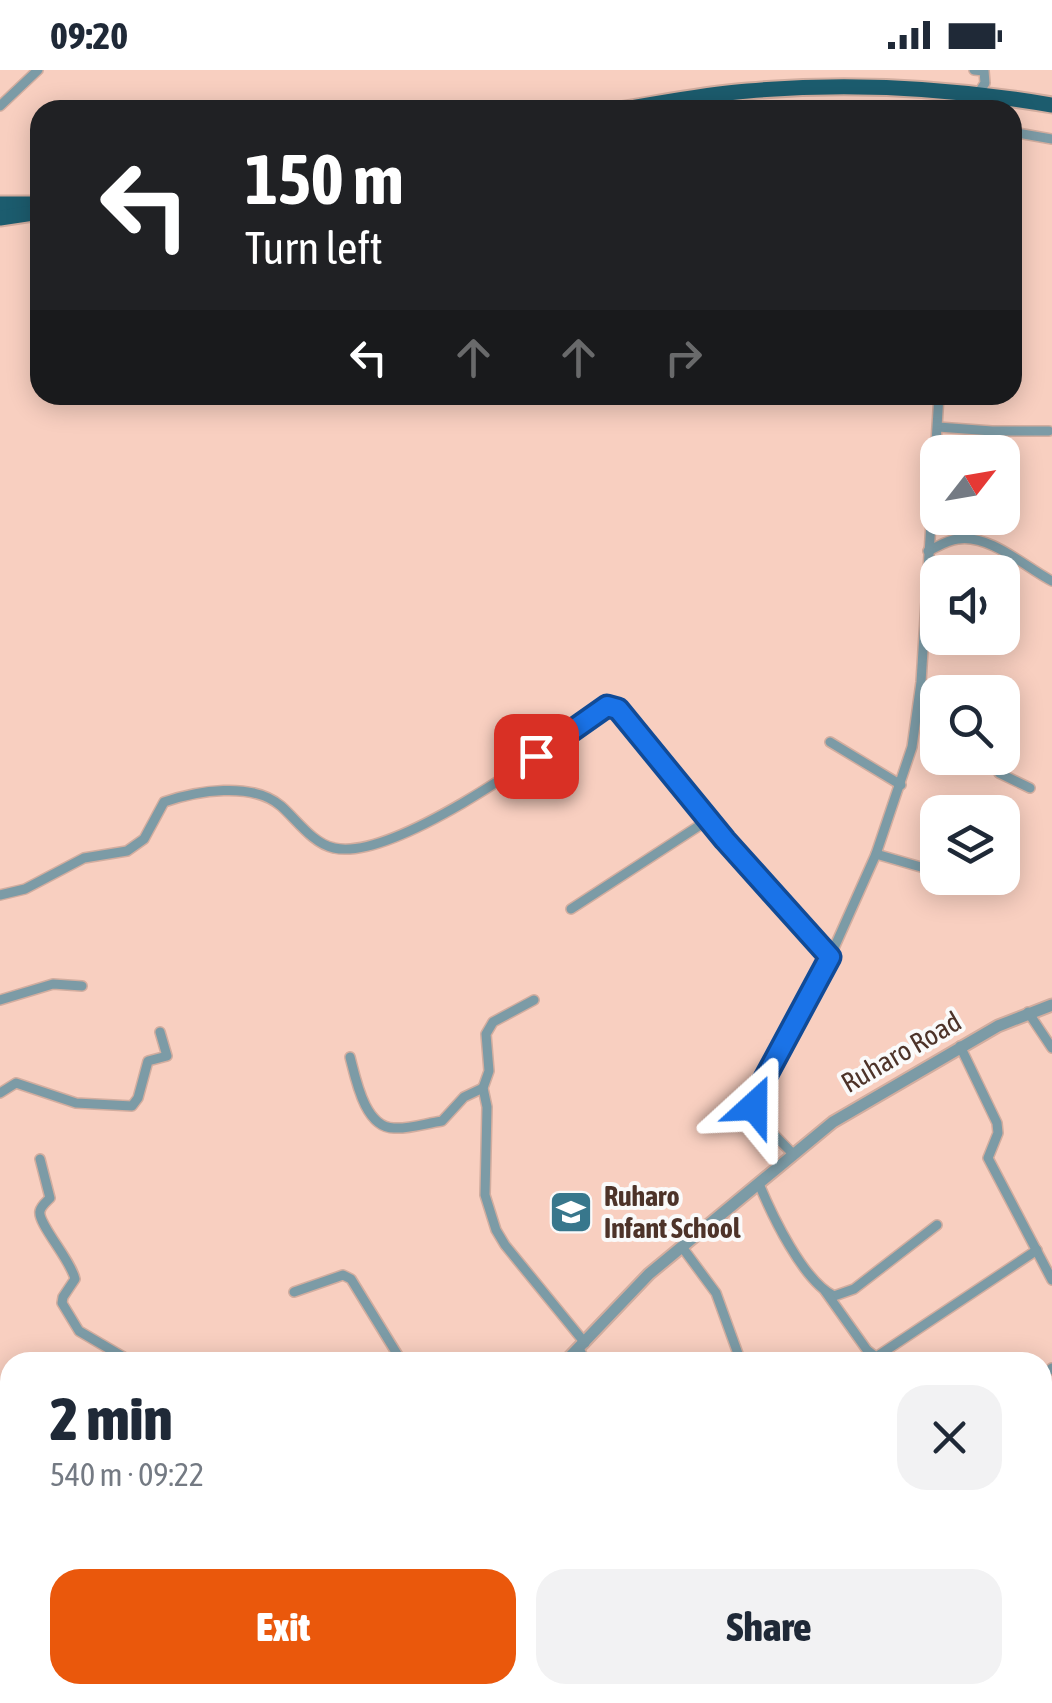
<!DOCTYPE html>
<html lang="en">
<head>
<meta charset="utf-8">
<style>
  body { margin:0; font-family:"Asap Condensed",sans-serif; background:#f2f2f3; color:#1f2937; height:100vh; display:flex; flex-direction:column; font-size:38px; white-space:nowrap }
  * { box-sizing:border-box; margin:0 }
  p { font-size:32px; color:#747a83 }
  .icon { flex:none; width:55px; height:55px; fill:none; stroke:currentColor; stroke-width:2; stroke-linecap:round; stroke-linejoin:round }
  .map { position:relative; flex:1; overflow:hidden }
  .side { position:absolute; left:0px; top:1282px; width:1052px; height:352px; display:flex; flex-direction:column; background:#fff; border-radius:30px 30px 0 0; box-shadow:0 5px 25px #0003 }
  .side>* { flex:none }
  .hud { position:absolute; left:30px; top:30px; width:992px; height:305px; border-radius:30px; box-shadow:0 5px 25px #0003; background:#202124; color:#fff; overflow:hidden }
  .needle { width:65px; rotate:59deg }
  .fabs { position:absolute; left:920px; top:365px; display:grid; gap:20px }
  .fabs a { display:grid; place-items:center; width:100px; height:100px; border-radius:20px; background:#fff; box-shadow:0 5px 25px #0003; font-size:50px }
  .pin { position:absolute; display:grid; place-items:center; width:85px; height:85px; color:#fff; margin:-42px; border-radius:20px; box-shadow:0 5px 15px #0006 }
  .me { position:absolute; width:110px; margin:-55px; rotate:24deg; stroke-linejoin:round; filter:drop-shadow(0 0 8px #0008) }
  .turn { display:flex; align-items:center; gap:35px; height:210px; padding:0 50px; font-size:45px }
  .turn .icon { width:130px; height:130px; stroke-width:2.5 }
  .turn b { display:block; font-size:70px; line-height:85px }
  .lanes { display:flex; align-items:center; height:95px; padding:0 50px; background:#0003; justify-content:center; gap:50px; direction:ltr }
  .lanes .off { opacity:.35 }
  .round { display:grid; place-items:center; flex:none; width:105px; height:105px; border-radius:30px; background:#f2f2f3 }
  .head { display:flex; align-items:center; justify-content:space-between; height:170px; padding:0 50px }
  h1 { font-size:60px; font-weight:800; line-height:75px }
  .primary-button { display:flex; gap:20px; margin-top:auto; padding:20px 50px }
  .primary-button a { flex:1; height:115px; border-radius:30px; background:#ea580c; color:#fff; font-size:40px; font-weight:800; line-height:115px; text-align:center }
  .primary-button a+a { background:#f2f2f3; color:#1f2937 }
  .status { display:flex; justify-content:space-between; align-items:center; height:70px; padding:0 50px; background:#fff; direction:ltr }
  .status svg { height:28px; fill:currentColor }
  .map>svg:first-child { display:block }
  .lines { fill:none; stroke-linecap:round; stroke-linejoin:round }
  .minor-casing { stroke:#d2ad9f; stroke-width:12 }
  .tertiary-casing { stroke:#d2ad9f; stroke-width:15 }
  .trunk-casing { stroke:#d2ad9f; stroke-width:19 }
  .minor { stroke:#7c9ba6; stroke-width:9 }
  .tertiary { stroke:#7c9ba6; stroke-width:11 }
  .trunk { stroke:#1c5c6e; stroke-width:15 }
  .route-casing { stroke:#114b97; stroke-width:25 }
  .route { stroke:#1a73e8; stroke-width:18 }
  .labels { text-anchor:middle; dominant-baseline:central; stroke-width:8; stroke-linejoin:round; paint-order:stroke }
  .street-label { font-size:28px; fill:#4d3329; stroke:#fafafa }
  .poi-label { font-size:28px; font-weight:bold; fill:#4d3329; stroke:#fafafa; text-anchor:start }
</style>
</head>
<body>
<div class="status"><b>09:20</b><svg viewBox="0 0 49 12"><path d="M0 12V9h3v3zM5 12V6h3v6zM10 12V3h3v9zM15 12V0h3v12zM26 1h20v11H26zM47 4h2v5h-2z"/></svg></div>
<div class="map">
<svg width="1052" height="1633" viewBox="0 0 1052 1633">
  <rect width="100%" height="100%" fill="#f8cfc0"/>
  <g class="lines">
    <g class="minor-casing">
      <g id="minor">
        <path d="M974,0L984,1L985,13L978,24"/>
        <path d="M0,36L38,0"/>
        <path d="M1012,62L1052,69"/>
        <path d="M938,357L992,361H1049"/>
        <path d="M928,481C937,477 947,470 958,469C990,464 1025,497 1052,511"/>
        <path d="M919,631H938"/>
        <path d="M1002,661V669"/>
        <path d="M830,672L901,715"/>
        <path d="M998,688L999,703L1030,718"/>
        <path d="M876,784L938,802"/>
        <path d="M961,808L995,815"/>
        <path d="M0,825L25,819L84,788L127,781L144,769L164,732C196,721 252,711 281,736C296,749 313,774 334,778C396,792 555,673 607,636H614L725,770L830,887L753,1031C757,1051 779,1069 793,1084"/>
        <path d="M571,839L708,750"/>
        <path d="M830,887L876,784L912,677L921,612L939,325"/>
        <path d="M0,930L53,914L82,916"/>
        <path d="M534,930L493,952L486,964L489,1001L483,1018L487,1037L485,1125L496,1160L505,1175L585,1273"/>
        <path d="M1028,942L1052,978"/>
        <path d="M960,976L997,1053L998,1063L988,1088L1052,1210"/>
        <path d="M350,987C356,1010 365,1058 394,1058C410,1059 427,1053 442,1051L464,1027L483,1018"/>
        <path d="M0,1023L16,1013L76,1033L132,1036L138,1028L148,991L167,986L160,962"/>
        <path d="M40,1089L50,1128C46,1132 41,1136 40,1141C37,1153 71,1190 75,1209L63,1227L62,1233L79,1261L132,1292"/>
        <path d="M759,1114C772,1145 803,1211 834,1226L854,1219L937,1155"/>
        <path d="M682,1177L716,1223L741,1292"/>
        <path d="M825,1221L867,1280L876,1287L1037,1180"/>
        <path d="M294,1222L343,1205L351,1209L402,1292"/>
        <path d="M579,1279L586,1292"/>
        <path d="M1042,1306L1052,1298"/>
        <path d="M477,1625L478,1633"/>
        <path d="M955,1625L956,1633"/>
        <path d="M43,1633L57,1625"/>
        <path d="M550,1633L556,1625"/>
      </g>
    </g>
    <g class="tertiary-casing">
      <g id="tertiary">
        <path d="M565,1292L649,1204L833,1052L998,956L1052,935"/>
        <path d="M295,1633L299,1625"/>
      </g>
    </g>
    <g class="trunk-casing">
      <g id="trunk">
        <path d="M619,40C662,33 705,24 748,21C849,12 952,18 1052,35"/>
        <path d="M0,134H31"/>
        <path d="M0,148L40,142"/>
      </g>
    </g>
    <use href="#minor" class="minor"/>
    <use href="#tertiary" class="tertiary"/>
    <use href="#trunk" class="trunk"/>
  </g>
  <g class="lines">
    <g class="route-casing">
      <path id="route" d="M536,686L607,636L618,639L725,770L830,887L758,1021L754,1036"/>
    </g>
    <use href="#route" class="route"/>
  </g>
  <defs>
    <g id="school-square" transform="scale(2.25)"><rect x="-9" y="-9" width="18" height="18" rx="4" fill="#38778c" stroke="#fafafa"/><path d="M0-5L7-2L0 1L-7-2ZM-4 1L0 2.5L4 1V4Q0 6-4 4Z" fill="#fff"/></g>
  </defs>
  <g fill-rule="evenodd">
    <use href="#school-square" x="571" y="1142"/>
  </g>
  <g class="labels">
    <g class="street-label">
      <text transform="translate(901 982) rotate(-30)">Ruharo Road</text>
    </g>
    <g class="poi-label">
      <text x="604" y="1126">Ruharo<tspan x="604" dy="32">Infant School</tspan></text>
    </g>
  </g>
</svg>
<div class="fabs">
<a><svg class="needle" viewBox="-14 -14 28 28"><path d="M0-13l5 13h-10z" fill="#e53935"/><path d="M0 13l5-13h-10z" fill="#747a83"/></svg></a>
<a><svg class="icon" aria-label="sound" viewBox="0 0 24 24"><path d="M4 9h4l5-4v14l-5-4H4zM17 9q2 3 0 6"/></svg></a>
<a><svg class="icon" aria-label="search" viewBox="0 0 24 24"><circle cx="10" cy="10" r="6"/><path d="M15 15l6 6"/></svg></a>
<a><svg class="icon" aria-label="layers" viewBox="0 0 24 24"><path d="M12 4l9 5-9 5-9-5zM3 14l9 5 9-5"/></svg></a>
</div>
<div class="pin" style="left:536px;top:686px;background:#d93025"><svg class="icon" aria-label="arrive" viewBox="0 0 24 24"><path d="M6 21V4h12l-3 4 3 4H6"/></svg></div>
<svg class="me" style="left:754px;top:1036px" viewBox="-20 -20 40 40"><path d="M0-17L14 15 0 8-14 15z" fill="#1a73e8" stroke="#fff" stroke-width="4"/></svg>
<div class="hud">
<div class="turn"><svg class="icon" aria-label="left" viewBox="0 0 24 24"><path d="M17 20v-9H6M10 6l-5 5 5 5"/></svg><div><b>150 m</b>Turn left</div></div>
<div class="lanes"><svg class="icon" aria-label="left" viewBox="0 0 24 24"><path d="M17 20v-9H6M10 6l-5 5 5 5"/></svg><svg class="icon off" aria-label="ahead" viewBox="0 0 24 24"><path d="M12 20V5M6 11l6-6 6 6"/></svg><svg class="icon off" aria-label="ahead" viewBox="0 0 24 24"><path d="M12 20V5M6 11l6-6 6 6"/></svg><svg class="icon off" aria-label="right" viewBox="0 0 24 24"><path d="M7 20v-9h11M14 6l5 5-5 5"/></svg></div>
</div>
<section class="side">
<div class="head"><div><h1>2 min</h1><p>540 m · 09:22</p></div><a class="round"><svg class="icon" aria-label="close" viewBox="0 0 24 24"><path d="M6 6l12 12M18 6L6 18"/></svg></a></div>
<div class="primary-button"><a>Exit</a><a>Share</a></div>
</section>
</div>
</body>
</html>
